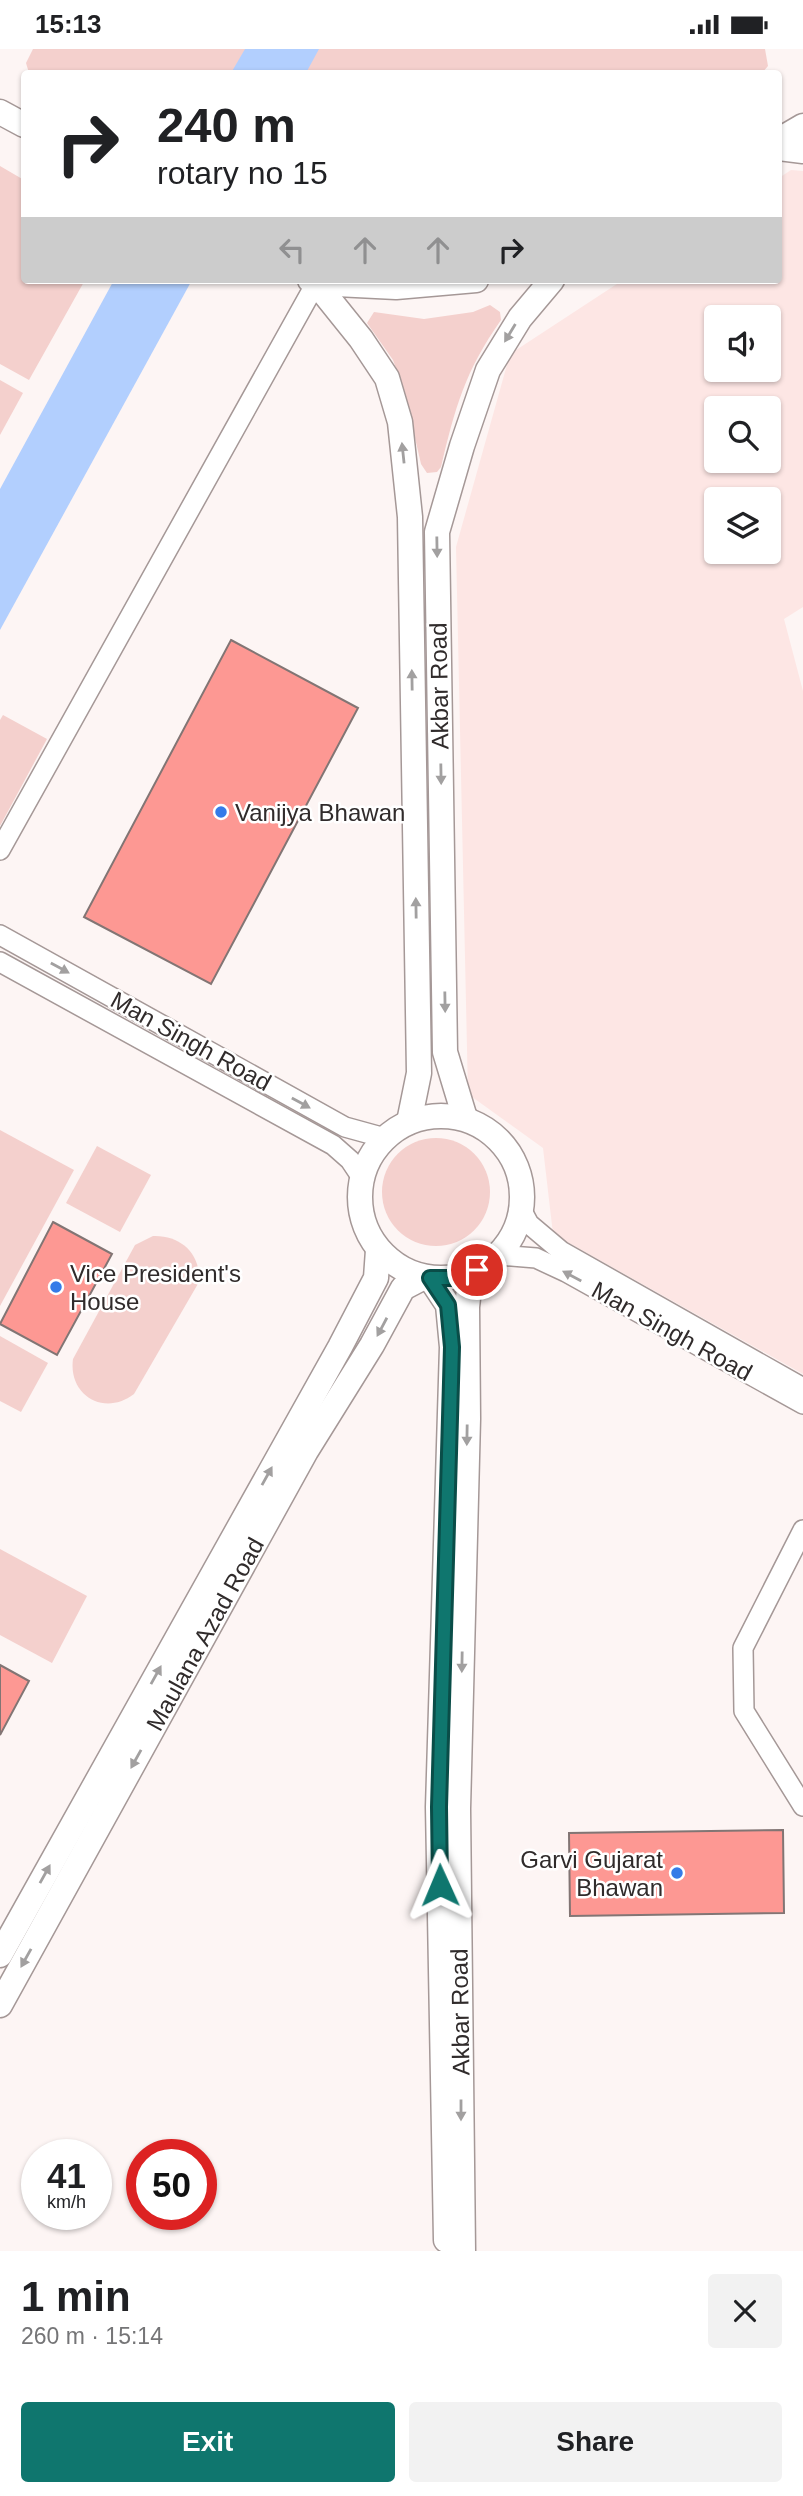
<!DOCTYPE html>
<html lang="en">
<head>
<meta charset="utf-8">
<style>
  body { margin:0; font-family:Arial,sans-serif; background:#f2f2f2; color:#202124; height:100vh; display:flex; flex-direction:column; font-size:26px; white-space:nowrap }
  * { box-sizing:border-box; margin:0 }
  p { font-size:23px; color:#757577 }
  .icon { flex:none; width:38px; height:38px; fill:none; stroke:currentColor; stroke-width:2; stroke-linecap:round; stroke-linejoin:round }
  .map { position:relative; height:2202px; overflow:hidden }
  .sheet { display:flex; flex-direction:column; background:#fff; flex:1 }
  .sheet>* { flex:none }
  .banner { position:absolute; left:21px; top:21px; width:761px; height:214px; border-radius:7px; box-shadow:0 2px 5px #0004; background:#fff; color:#202124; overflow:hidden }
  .fabs { position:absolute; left:704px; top:256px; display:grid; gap:14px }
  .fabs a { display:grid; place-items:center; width:77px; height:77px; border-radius:7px; background:#fff; box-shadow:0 2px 5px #0004; font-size:35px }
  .speed { position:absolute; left:21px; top:2090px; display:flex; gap:14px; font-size:35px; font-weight:700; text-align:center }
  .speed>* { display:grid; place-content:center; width:91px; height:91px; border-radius:50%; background:#fff; box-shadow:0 2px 5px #0004; line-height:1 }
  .speed small { font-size:18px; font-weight:400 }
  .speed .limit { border:10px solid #d22; background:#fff; color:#111 }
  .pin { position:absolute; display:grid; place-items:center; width:60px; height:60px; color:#fff; margin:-30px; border:4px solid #fff; border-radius:50%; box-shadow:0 2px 7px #0007 }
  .me { position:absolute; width:77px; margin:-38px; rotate:359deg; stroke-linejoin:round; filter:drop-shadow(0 0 5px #0008) }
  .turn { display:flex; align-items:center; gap:24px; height:147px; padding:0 21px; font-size:32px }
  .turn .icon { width:91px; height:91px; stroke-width:2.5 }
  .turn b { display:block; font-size:49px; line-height:60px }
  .lanes { display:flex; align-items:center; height:66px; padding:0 21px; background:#0003; justify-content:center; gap:35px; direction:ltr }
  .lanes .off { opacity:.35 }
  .round { display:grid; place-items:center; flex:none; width:74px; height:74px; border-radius:7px; background:#f2f2f2 }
  .headline { display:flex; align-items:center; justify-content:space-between; height:119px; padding:0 21px }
  h1 { font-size:42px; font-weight:600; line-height:52px }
  .primary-button { display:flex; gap:14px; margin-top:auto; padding:14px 21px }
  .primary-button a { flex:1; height:80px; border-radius:7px; background:#0f766e; color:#fff; font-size:28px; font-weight:600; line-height:80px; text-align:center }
  .primary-button a+a { background:#f2f2f2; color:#202124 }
  .status { display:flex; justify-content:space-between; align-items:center; height:49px; padding:0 35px; background:#fff; direction:ltr }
  .status svg { height:19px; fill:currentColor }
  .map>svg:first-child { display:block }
  .built { fill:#fde6e4; fill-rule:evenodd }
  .green { fill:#f4d0cd }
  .water { fill:#b2cffe }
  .building { fill:#fd9893; stroke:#827574; stroke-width:2 }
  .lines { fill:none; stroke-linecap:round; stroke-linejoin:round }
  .minor-casing { stroke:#a59897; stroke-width:22 }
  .major-casing { stroke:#a59897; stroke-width:27 }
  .minor { stroke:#fff; stroke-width:19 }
  .major { stroke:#fff; stroke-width:24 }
  .oneway { fill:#a2a0a0 }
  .route-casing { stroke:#0a4d48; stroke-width:18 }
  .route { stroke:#0f766e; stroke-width:12 }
  .poi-dot { fill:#357be8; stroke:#fff; stroke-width:2.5 }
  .labels { text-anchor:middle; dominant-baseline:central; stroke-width:5; stroke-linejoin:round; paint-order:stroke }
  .street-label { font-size:24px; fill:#302b2b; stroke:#fff }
  .poi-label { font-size:24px; fill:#302b2b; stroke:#fff; text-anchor:start }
</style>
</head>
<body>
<div class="status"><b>15:13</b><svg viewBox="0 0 49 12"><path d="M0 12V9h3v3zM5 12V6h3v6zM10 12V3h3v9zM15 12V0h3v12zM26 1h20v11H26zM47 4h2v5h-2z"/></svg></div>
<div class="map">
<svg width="803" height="2202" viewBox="0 0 803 2202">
  <rect width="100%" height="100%" fill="#fdf5f4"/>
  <path class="built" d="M791,121L803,122V558L784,570L803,642V1325L553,1185L543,1099L468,1045L456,498L510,305L623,231H779V129ZM716,268H768V320H716ZM716,359H768V411H716ZM716,450H768V502H716Z"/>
  <g class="green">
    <path d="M33,0H765L768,17L762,24H29L26,14Z"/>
    <path d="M0,117L24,131V231H85L29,331L0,315Z"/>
    <path d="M490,256L500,263L501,271C465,322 455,359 441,418L437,423L427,424L421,415L404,341L393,311L367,274L374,263L424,270L473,263Z"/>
    <path d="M0,331L23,344L0,386Z"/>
    <path d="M3,666L47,690L0,777V671Z"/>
    <path d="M0,1081L74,1121L0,1257Z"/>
    <circle cx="436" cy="1143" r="54"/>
    <path d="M97,1097L151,1126L120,1183L66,1154Z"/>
    <path d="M153,1187C181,1186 201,1205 199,1233L134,1345C104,1368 68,1346 73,1310L135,1196Z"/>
    <path d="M0,1287L48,1314L21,1363L0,1352Z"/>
    <path d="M0,1500L87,1547L52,1614L0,1586Z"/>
  </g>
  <g class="water">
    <path d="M245,0H319L306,24H231Z"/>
    <path d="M114,231H192L0,581V440Z"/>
  </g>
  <g class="building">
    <path d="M231,591L358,659L211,935L84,868Z"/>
    <path d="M53,1173L112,1205L57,1306L0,1275Z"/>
    <path d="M0,1616L29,1632L0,1686Z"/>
    <path d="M783,1781L784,1864L570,1867L569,1784Z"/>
  </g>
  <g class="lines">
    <g class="minor-casing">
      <g id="minor">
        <path d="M0,801L316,234"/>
        <path d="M0,886L345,1078L385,1089"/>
        <path d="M0,913L333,1096L350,1111L362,1129"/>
        <path d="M522,1162L529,1175L561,1202L803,1339"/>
        <path d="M499,1206L536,1209L566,1223L803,1355"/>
        <path d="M803,1481L743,1599L744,1662L803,1757"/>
      </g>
    </g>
    <g class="major-casing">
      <g id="major">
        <path d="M0,63L24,76"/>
        <path d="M779,91L803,77"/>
        <path d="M779,99L803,102"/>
        <path d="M310,231L316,234L396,238L476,231"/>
        <path d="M316,234L361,290L387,329L400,373L410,468L419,1024L409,1073"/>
        <circle cx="441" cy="1148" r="81"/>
        <path d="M465,1069L445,1003L437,483L462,397L488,321L520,269L552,231"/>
        <path d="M430,1229L448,1256L452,1298L438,1758L446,2191"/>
        <path d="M0,1906L340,1298L376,1229L378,1201"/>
        <path d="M0,1956L306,1402L372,1296L403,1239L424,1228"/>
        <path d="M463,2202L458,1760L468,1370L467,1258L469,1240L477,1221"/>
      </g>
    </g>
    <use href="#minor" class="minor"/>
    <use href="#major" class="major"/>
  </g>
  <defs><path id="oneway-solid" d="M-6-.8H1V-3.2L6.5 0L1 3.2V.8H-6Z" transform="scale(1.75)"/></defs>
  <g class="oneway">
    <use href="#oneway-solid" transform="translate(510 284) rotate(121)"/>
    <use href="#oneway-solid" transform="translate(403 404) rotate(-96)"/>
    <use href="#oneway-solid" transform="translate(437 498) rotate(89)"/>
    <use href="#oneway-solid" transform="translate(412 631) rotate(-91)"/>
    <use href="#oneway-solid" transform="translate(441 725) rotate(89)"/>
    <use href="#oneway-solid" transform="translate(416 859) rotate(-91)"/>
    <use href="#oneway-solid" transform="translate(60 919) rotate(29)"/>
    <use href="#oneway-solid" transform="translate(445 953) rotate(89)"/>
    <use href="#oneway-solid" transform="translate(301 1054) rotate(29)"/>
    <use href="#oneway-solid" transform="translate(572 1227) rotate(-152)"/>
    <use href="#oneway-solid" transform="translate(382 1278) rotate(118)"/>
    <use href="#oneway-solid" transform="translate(467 1386) rotate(91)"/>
    <use href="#oneway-solid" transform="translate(267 1427) rotate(-61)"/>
    <use href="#oneway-solid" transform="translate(462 1613) rotate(91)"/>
    <use href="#oneway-solid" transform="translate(156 1626) rotate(-61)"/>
    <use href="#oneway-solid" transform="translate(136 1710) rotate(119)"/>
    <use href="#oneway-solid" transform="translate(45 1825) rotate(-61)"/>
    <use href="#oneway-solid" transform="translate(26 1909) rotate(119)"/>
    <use href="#oneway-solid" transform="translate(461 2061) rotate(90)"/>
  </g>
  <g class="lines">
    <g class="route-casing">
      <path id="route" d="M440,1836L439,1758L452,1298L448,1256L430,1229H454L477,1221"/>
    </g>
    <use href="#route" class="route"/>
  </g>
  <g class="poi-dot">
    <circle cx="221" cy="763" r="7"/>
    <circle cx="56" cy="1238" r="7"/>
    <circle cx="677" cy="1824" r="7"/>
  </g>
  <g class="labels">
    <g class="street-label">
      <text transform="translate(439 637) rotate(-91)">Akbar Road</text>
      <text transform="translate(191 992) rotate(29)">Man Singh Road</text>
      <text transform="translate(672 1282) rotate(29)">Man Singh Road</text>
      <text transform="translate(205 1585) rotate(-61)">Maulana Azad Road</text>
      <text transform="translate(460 1963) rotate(-91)">Akbar Road</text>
    </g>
    <g class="poi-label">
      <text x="235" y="763">Vanijya Bhawan</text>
      <text x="70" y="1224">Vice President's<tspan x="70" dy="28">House</tspan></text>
      <text x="663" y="1810" text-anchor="end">Garvi Gujarat<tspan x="663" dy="28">Bhawan</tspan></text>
    </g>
  </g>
</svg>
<div class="fabs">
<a><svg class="icon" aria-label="sound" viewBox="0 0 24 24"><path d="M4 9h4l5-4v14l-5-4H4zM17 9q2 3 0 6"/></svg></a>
<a><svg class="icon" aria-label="search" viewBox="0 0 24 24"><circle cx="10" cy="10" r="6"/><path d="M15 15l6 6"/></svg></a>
<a><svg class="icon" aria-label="layers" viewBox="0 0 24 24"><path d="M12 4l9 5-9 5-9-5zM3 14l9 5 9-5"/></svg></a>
</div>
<div class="speed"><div>41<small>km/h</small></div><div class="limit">50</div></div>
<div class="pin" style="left:477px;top:1221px;background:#d93025"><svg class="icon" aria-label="arrive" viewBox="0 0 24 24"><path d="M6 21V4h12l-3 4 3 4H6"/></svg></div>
<svg class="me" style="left:440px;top:1836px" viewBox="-20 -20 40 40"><path d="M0-17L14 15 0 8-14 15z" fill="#0f766e" stroke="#fff" stroke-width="4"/></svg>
<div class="banner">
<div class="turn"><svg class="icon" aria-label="right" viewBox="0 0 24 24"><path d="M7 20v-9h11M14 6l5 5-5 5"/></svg><div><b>240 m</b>rotary no 15</div></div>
<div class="lanes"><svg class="icon off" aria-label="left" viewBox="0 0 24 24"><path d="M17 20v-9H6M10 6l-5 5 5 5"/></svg><svg class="icon off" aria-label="ahead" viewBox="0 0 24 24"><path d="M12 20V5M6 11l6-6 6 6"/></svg><svg class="icon off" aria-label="ahead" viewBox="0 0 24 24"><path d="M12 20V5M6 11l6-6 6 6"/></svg><svg class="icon" aria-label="right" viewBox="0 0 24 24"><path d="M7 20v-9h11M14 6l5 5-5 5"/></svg></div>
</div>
</div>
<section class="sheet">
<div class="headline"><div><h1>1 min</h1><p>260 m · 15:14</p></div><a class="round"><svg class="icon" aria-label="close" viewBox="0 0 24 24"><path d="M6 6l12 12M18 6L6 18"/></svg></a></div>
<div class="primary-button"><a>Exit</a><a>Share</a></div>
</section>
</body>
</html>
